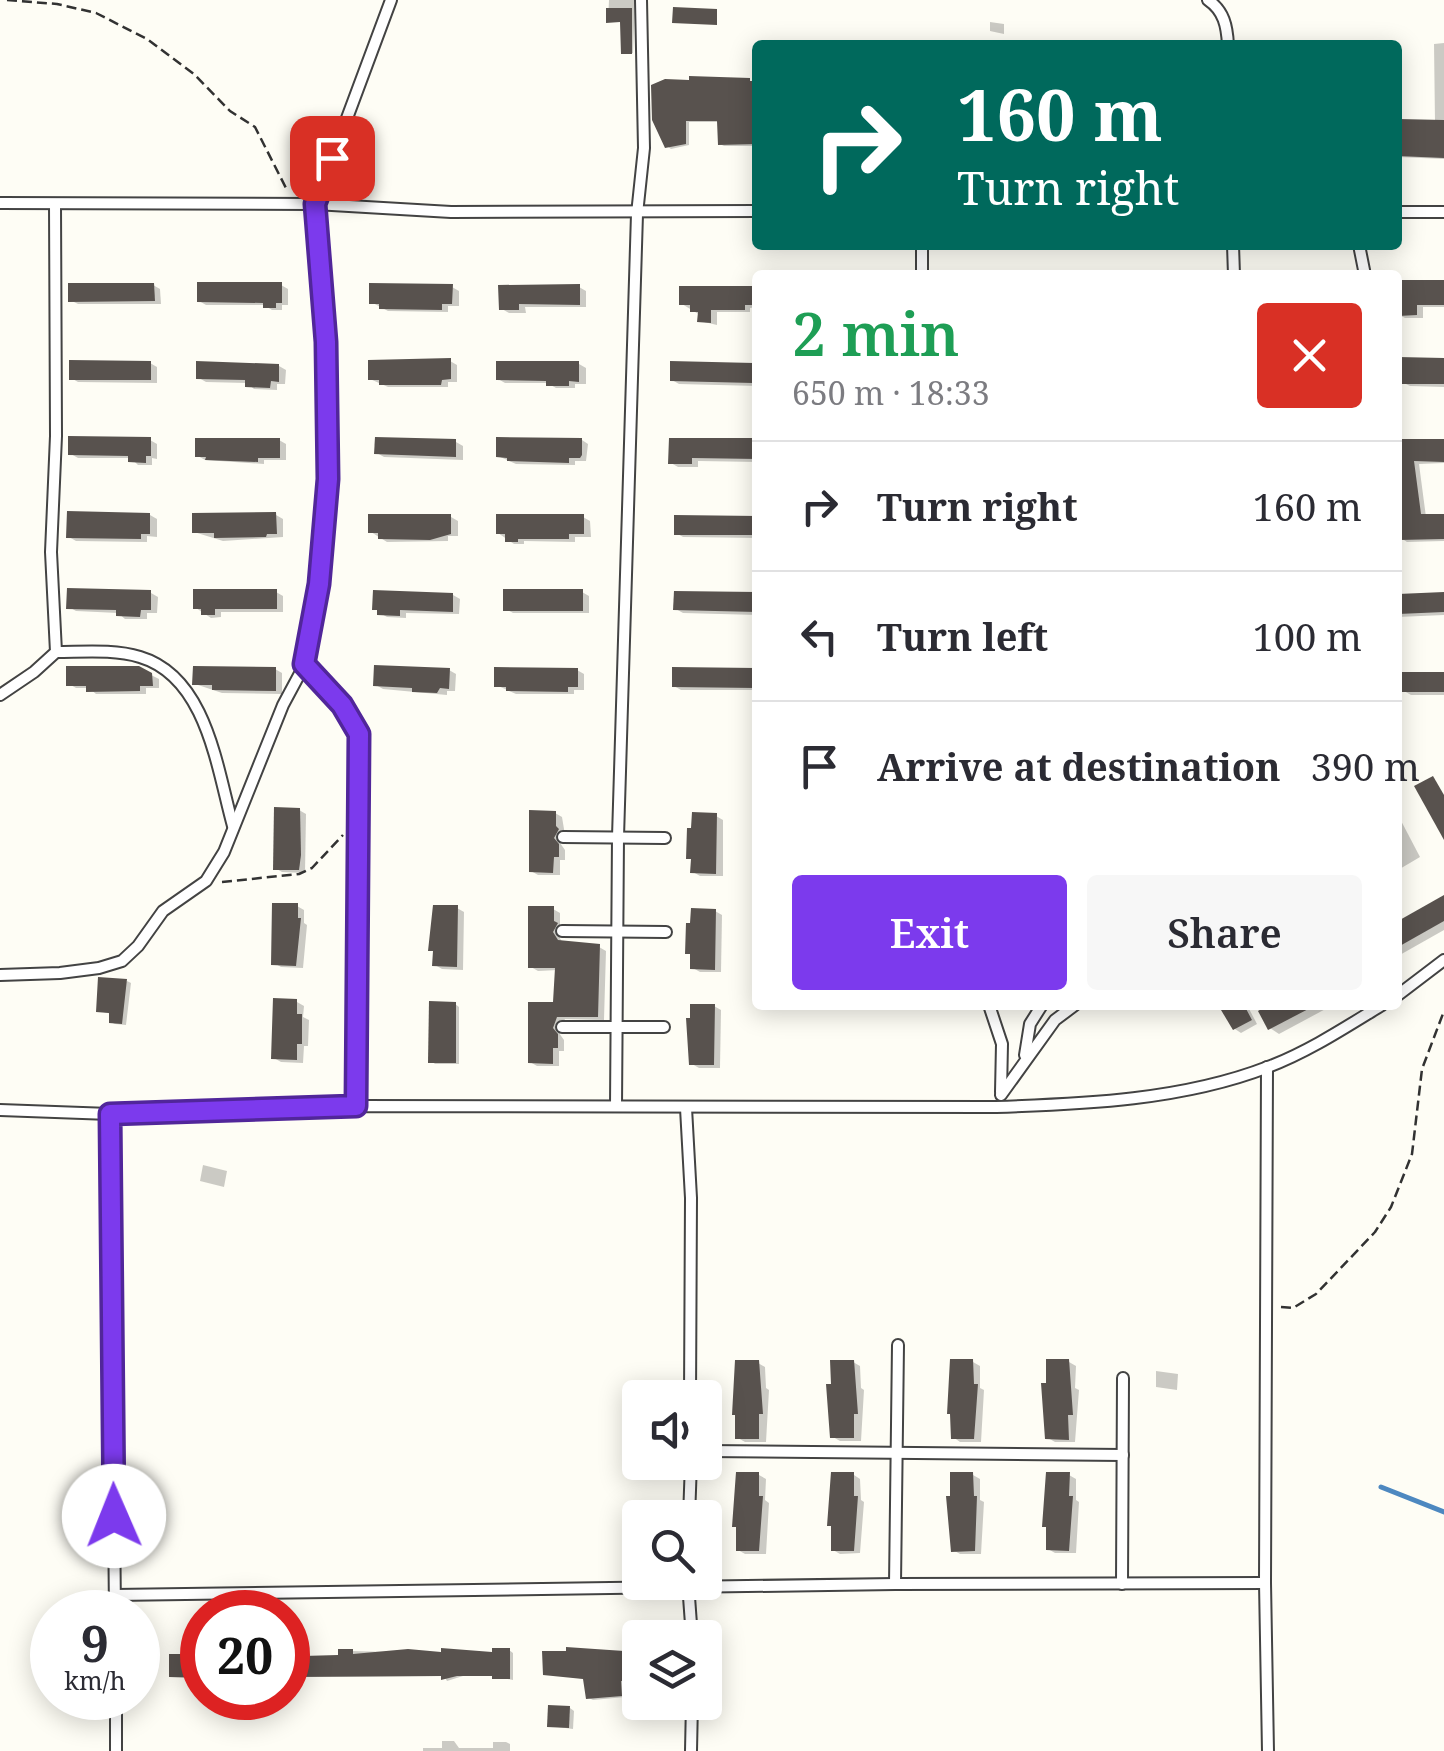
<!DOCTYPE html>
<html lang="en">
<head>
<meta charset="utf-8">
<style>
  body { margin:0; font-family:"Noto Serif",serif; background:#f7f7f7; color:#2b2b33; height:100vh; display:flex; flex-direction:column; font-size:38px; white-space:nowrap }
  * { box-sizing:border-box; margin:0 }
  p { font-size:32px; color:#7c7c81 }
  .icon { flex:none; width:55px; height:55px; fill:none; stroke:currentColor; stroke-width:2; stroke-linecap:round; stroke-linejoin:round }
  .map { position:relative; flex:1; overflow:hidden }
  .side { position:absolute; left:752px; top:270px; width:650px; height:740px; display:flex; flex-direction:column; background:#fff; border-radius:10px; box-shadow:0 5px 25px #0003 }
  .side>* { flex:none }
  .hud { position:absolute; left:752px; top:40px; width:650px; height:210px; border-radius:10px; box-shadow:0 5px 25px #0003; background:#00695c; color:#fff; overflow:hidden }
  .tools { position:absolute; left:622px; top:1380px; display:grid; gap:20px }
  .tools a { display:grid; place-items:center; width:100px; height:100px; border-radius:10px; background:#fff; box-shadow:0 5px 25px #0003; font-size:50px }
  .speed { position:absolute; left:30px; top:1590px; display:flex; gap:20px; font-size:50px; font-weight:700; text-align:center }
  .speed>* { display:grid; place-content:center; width:130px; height:130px; border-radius:50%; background:#fff; box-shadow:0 5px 25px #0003; line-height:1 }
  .speed small { font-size:25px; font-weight:400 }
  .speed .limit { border:15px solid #d22; background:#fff; color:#111 }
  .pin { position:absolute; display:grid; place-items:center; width:85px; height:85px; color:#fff; margin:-42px; border-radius:20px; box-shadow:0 5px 15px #0006 }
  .me { position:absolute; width:110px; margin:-55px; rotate:359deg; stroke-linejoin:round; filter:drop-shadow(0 0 8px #0008) }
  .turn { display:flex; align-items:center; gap:35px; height:210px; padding:0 40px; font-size:45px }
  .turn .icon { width:130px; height:130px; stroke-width:2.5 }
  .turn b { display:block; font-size:70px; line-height:85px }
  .round { display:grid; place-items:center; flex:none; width:105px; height:105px; border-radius:10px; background:#f7f7f7 }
  .summary { display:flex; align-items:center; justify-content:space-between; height:170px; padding:0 40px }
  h1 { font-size:60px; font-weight:600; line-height:75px; color:#1e9e55 }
  .cta { display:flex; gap:20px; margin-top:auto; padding:20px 40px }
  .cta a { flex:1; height:115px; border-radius:10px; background:#7c3aed; color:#fff; font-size:40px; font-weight:600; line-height:115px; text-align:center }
  .cta a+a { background:#f7f7f7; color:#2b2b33 }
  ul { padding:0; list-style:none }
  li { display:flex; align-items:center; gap:30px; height:130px; padding:0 40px; border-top:2px solid #e1e1e2 }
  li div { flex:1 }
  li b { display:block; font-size:38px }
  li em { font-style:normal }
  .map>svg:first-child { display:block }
  .shadow { fill:#0003 }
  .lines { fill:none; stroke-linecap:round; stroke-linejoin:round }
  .stream { stroke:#4d88c0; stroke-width:5 }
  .building { fill:#58524e }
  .lane-casing { stroke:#434343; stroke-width:14 }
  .path { stroke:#323232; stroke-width:2.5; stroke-dasharray:10 5; stroke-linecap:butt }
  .lane { stroke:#fff; stroke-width:10 }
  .route-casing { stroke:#51269a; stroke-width:25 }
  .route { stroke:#7c3aed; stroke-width:18 }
</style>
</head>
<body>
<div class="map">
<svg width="1444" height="1751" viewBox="0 0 1444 1751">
  <rect width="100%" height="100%" fill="#fefdf5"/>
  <g class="shadow">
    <path d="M609,0H635L633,53L625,54L622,22L608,21Z"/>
    <path d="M990,22L1004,24V34L990,31Z"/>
    <path d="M1444,43V159L1398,157V121L1435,123L1434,44Z"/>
    <path d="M758,82V146H724L720,144V122H689V145L671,149L667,146L655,119Z"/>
    <path d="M1398,282H1444V307H1423V318H1405L1399,315Z"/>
    <path d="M153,285L160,289L161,304H78L70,300Z"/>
    <path d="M281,285L288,289V305H282V310H272L264,305H206L199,301Z"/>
    <path d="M452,287L459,291V306H448V312L388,311L371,302Z"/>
    <path d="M579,287L586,291V307H525L526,313H509L502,309Z"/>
    <path d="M754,289L758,291V307L750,308V312H717V325L700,321V315L682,304Z"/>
    <path d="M1398,360H1444V387L1410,386L1402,382L1398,377Z"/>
    <path d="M450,361L457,365V382H448V387H388L370,379Z"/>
    <path d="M150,363L157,367V383L78,382L71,378Z"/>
    <path d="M579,364L586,368V384H575V388H556L547,383H505L498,379Z"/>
    <path d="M753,365L758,368V386L679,384L672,380Z"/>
    <path d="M279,366L286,370L285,384H277V390L254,389L247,383L206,382L199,378Z"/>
    <path d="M150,440L157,444V459L152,458V465H138L131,458H78L71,454Z"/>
    <path d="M279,440L286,444V460H264V464L205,460L198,456Z"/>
    <path d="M582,440L588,444L586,461H575V465L516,464L498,456Z"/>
    <path d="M758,441V462L698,461V467H678L671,463Z"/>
    <path d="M1444,441V463L1419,464L1426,517H1444V541L1407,542L1398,536L1400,442Z"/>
    <path d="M456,442L463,446V460L384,457L377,453Z"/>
    <path d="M150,515L157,519V537L147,536V542L76,541L69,537Z"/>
    <path d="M276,515L283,519V537L223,541L194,532Z"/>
    <path d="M451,517L458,521V536H448V541L387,542L371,532Z"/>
    <path d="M583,517L590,521L591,537H575V542L524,541V544H514L498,533Z"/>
    <path d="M757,518L758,538L683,537L676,533Z"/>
    <path d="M276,592L283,596V612H221V617L211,618L196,608Z"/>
    <path d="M582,592L589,596V613H513L506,609Z"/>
    <path d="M151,593L158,597L157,613H147V619H125L118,613L76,611L69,607Z"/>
    <path d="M676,593L758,595V615L683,613L676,609Z"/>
    <path d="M453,595L460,599L459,614L406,613V618L387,617L380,613Z"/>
    <path d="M1444,595V615L1398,617V596Z"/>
    <path d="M139,669L159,679V688H146V694H96L89,688H76L69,684Z"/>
    <path d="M275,669L282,673V694L222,693L195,684Z"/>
    <path d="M449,670L456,674L455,691H447V695L383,689L376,685Z"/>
    <path d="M577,670L584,674V690H574V694H516L496,685Z"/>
    <path d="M755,670L758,690H681L674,686Z"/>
    <path d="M1444,675V695H1411L1404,691Z"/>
    <path d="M299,810L306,814L305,873L282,872L275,868Z"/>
    <path d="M555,813L562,817L565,835L560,843L565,850V860H560V875H538L531,871Z"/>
    <path d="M1398,815L1420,857L1398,870Z"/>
    <path d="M716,816L723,820V876H700L693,872V860L689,858L694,830Z"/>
    <path d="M1444,898V930L1398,956V924Z"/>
    <path d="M297,906L304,910V923L307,925L303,968L281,967L274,963Z"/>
    <path d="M457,908L464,912L463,970L442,969L435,965V952L431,950Z"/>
    <path d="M553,909L560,913V927L564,929L559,937L563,943L599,947L606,951L604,1020L565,1019L559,1033L564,1040V1051H559V1066H537L530,1062L556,1004L558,970L538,971L531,967Z"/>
    <path d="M715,911L722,915L721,972H700L693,968Z"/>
    <path d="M127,981L131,983L126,1025L115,1024L111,1022L112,1014L99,1011Z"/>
    <path d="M297,1002L304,1006L303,1017L309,1020L308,1046H304L303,1063L281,1062L274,1058Z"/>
    <path d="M455,1004L459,1007V1064H435L431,1061Z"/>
    <path d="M1222,1005H1247L1257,1024L1241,1033L1235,1029Z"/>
    <path d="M1274,1005H1333L1279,1034L1270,1028Z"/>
    <path d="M714,1006L721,1010L720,1068H699L692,1064Z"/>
    <path d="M203,1165L227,1171L224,1187L200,1181Z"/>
    <path d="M853,1362L860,1366L861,1388L864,1390L861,1441H840L833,1437Z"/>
    <path d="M973,1362L980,1366V1388L984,1390L981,1442H960L953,1437Z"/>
    <path d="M1069,1362L1076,1366L1075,1388L1079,1390L1075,1442H1055L1048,1438Z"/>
    <path d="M758,1363L765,1367L766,1388L769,1390L766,1442H745L738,1438Z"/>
    <path d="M1156,1371L1178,1374L1177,1390L1156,1387Z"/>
    <path d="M759,1475L766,1479L765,1500L769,1503L766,1554H745L738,1550Z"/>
    <path d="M854,1475L860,1479L861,1500L864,1502L860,1553L840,1554L833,1550Z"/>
    <path d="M973,1475L980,1479V1500L984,1502L981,1554H960L953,1550V1498Z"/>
    <path d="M1069,1475L1076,1479V1500L1079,1502L1076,1553H1055L1048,1549Z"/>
    <path d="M509,1650L513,1653V1680L492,1676H463L447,1681L444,1676L288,1677V1656L302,1652L306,1658H341L352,1651L495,1655Z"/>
    <path d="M640,1650V1682H625V1697L593,1700L589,1698L586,1679L545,1674Z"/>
    <path d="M570,1708L574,1711L573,1729L550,1726Z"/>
    <path d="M442,1741H454L459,1748H493V1742H506L510,1744V1751H423V1748H442Z"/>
  </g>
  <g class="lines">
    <path class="stream" d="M1381,1487L1444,1512"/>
  </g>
  <g class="building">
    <path d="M673,7L717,9V25L672,23Z"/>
    <path d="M606,8H632V54H621L620,22L606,23Z"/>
    <path d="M689,76L750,78V81H758V144L718,145L717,121H686V144L665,148L652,120L651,85L665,79L689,80Z"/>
    <path d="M1398,119L1444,120V158L1398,156Z"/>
    <path d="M1398,280H1444V305H1417V315L1398,316Z"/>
    <path d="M197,282H282V303H276V308H263V303L197,302Z"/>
    <path d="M68,283H154L155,301L68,302Z"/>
    <path d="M369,283L453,284L452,304H442V310L379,309V304H369Z"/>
    <path d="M580,284V305L519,304V310H499L498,285Z"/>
    <path d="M679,286H754V305H745V310H711V323L697,322L698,312H690V305H679Z"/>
    <path d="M1398,357L1444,358V384H1400Z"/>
    <path d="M451,358V379L442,380L441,385H379V380H368V360Z"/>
    <path d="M69,360L151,361V380H69Z"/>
    <path d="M196,361L279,364V382L271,381L270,388L245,387V380L196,379Z"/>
    <path d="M496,361H579V382L569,381V386H546V381L496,380Z"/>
    <path d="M670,361L754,363L753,383L670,381Z"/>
    <path d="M68,436L151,437V456H146V463L128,462V456L68,455Z"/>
    <path d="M375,437L456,439V457L374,454Z"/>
    <path d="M496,437L582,438V455L580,458H569V463L507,461V458L496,457Z"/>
    <path d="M195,438H280V458H258V462L205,460L206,457H195Z"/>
    <path d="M669,438H758V459L692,458V464H668Z"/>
    <path d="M1398,439H1444V462L1414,461L1421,514H1444V539L1399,540Z"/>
    <path d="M67,511L150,513V534H141V539L66,538Z"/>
    <path d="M276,512L277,534H267L266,537L214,538V533H192V513Z"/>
    <path d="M368,514H451V534L430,540L378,539V533H368Z"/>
    <path d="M496,514H584V534H569V539H518V542H505V534H496Z"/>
    <path d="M674,515L758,516V535H674Z"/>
    <path d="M67,588L151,590V610H141L140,617L116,616V610L66,609Z"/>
    <path d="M193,589H277V609H215V615H201V609H193Z"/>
    <rect x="503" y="589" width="80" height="22"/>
    <path d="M373,590L453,593V612L400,610V616L377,615V610H372Z"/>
    <path d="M674,591L757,592V612L673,610Z"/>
    <path d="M1444,592V612L1398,614V594Z"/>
    <path d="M374,665L450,668L449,689L440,688L437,693L412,692V688L373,686Z"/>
    <path d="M66,666H139L152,673L153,686H140V691L86,692V686H66Z"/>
    <path d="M193,666L276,667V691L212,690V685H192Z"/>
    <path d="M494,667L578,668V687H568V692L506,691V687H494Z"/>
    <path d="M672,667L756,668V688L672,687Z"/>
    <rect x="1402" y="672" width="42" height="20"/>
    <path d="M1433,776L1444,795V840L1414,786Z"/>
    <path d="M274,807L300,808L301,855L299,870H273Z"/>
    <path d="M529,810L556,811V826L559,829L554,838L559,844V857H554L553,873L529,872Z"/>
    <path d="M692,812L717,813L716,874L690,873L691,859H686L687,828H691Z"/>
    <path d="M1444,895V921L1398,947V921Z"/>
    <path d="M272,903H298V918H301L296,966L271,965Z"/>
    <path d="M433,905H458L457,967L432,966L433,951H428Z"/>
    <path d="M528,906H554V921L558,923L553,932L558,940L600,944L598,1017H557L553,1028L558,1034V1048H553V1064L528,1063V1002H553L555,968H528Z"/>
    <path d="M691,908L716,909L715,970L690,969V954H685L686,923H690Z"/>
    <path d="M98,977L127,979L122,1024L109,1023V1013L96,1012Z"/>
    <path d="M273,998L297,999V1014H302V1044H297V1060L271,1059Z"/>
    <path d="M429,1001L456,1002V1063H428Z"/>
    <path d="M690,1004H715L714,1065H689L686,1018H690Z"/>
    <path d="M1218,1005H1244L1252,1020L1233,1030Z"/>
    <path d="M1268,1005H1316L1268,1030L1258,1011Z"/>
    <path d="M950,1359H973L974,1384H978L974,1439H951L950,1414H947Z"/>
    <path d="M1046,1359H1069L1073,1415H1068L1069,1440L1045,1439L1041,1383H1046Z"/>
    <path d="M735,1360H759L763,1414H759V1439H735V1415H732Z"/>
    <path d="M830,1360H854L858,1414H854V1438H830L826,1384H831Z"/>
    <path d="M736,1472H759V1496H763L759,1551H736V1527H732Z"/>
    <path d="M831,1472H854V1496H858L854,1551H831V1526H827Z"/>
    <path d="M950,1472H973L974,1496H977L975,1551L951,1552L946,1496H950Z"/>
    <path d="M1046,1472H1070L1069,1496H1073L1069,1551L1046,1550V1527H1042Z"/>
    <path d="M566,1647L624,1651V1648H640V1682L621,1681L622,1696L586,1699L583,1679L543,1675L542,1651H566Z"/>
    <path d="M441,1648L492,1652V1648H510V1679H492V1676H457L441,1680V1676L288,1677V1650H303V1656L338,1655V1649H353V1654L408,1649L441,1652Z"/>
    <path d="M187,1651H202V1678L169,1677V1654H187Z"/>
    <path d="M548,1705L570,1706L569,1728L547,1727Z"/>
  </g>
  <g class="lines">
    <g class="lane-casing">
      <g id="lane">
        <path d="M1208,0C1224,11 1227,26 1228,45"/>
        <path d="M0,203L315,204L451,212L758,211"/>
        <path d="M1398,212H1444"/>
        <path d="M1233,245L1234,275"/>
        <path d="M1359,245L1365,275"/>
        <path d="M922,275V245"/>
        <path d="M56,652C83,652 114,649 140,657C207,677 217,769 233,826"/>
        <path d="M305,664L342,705L359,734L355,1106"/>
        <path d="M0,695L34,672L56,652L51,552L56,436L55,204"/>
        <path d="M563,837L665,838"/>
        <path d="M562,931L666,932"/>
        <path d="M0,975L60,973L99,968L122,961L138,946L163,911L206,881L224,852L283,705L305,664L319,584L328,479L326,342L315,204L391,0"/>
        <path d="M1398,995L1444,960"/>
        <path d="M989,1005L1002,1044L1001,1092"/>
        <path d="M562,1027H664"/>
        <path d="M1025,1055L1030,1024L1042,1005"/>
        <path d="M1267,1067L1265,1583L1268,1751"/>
        <path d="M1001,1095L1055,1020L1075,1005"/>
        <path d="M616,1106L618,837L637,214L644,148L641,0"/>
        <path d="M686,1108L691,1198L690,1398"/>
        <path d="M0,1110L110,1114L355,1106L996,1107C1085,1104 1183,1100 1268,1067C1308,1052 1346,1027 1382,1005"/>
        <path d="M110,1114L115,1612"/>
        <path d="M705,1451L1123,1455"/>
        <path d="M689,1518L691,1462"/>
        <path d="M688,1583L692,1638"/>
        <path d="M895,1584L898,1345"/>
        <path d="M1122,1584L1123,1378"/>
        <path d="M115,1595L895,1584L1265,1583"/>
        <path d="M116,1698V1751"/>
        <path d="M691,1751L692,1702"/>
      </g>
    </g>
    <g class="path">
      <path d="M7,0L57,4L96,13L147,39L194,74L230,111L255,127L287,190"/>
      <path d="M222,882L299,874L312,868L343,835"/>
      <path d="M1281,1307L1293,1308L1316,1294L1375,1232L1391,1207L1412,1154L1422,1069L1444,1011"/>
    </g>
    <use href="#lane" class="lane"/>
  </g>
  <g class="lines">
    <g class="route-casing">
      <path id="route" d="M114,1516L110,1114L356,1106L359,734L342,705L304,664L319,584L328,479L326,342L315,204L332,158"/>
    </g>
    <use href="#route" class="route"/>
  </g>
</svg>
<div class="tools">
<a><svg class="icon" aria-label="sound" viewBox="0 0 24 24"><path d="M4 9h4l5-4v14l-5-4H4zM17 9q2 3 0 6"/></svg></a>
<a><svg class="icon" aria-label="search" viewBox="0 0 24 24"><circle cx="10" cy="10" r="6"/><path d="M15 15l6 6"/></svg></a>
<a><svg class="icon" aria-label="layers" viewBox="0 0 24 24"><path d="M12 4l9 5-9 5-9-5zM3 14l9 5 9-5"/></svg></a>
</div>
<div class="speed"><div>9<small>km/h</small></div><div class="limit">20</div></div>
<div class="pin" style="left:332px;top:158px;background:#d93025"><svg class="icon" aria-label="arrive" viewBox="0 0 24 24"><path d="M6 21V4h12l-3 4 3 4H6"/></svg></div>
<svg class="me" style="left:114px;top:1516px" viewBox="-20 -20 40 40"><circle r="19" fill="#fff"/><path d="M0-13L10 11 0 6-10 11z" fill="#7c3aed"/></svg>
<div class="hud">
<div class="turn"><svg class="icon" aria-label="right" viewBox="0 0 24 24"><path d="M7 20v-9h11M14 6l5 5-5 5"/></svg><div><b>160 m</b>Turn right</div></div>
</div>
<section class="side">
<div class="summary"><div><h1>2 min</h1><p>650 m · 18:33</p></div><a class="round" style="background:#d93025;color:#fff"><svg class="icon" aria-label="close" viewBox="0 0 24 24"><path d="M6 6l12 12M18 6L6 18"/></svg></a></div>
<ul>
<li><svg class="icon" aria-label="right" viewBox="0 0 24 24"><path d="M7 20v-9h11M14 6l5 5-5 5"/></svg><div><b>Turn right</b></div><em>160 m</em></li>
<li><svg class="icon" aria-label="left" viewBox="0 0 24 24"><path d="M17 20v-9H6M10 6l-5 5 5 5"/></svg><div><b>Turn left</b></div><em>100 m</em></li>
<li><svg class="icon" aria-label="arrive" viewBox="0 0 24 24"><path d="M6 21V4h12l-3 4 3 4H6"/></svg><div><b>Arrive at destination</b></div><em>390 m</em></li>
</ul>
<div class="cta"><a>Exit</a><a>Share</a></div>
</section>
</div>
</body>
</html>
